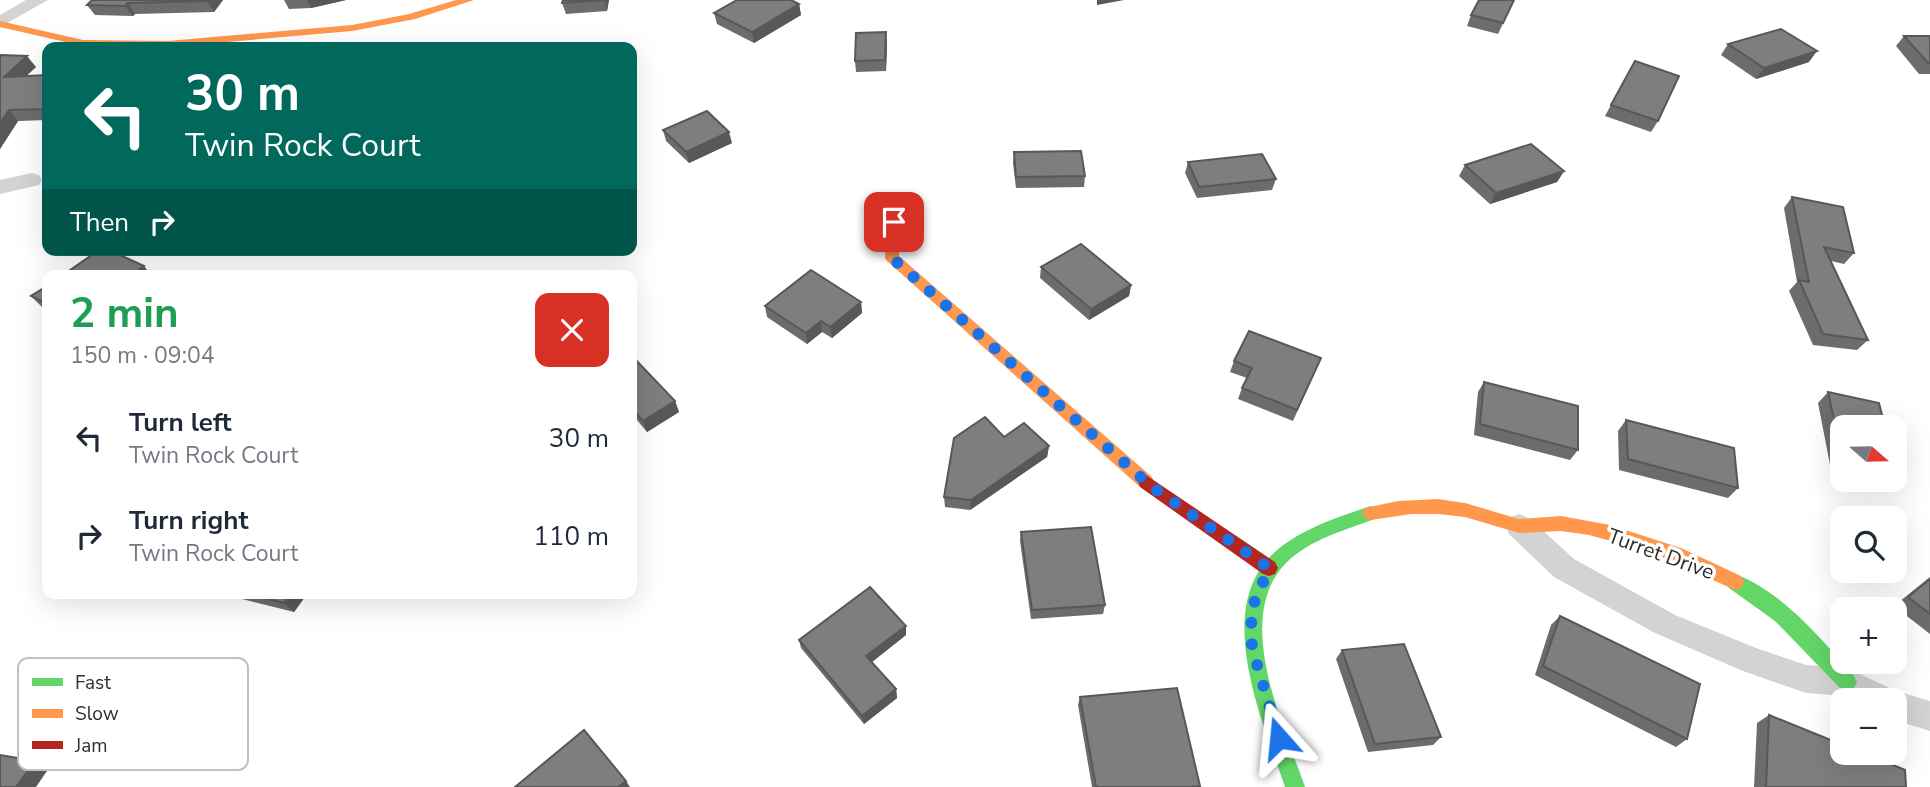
<!DOCTYPE html>
<html lang="en">
<head>
<meta charset="utf-8">
<style>
  body { margin:0; font-family:"Nunito Sans",sans-serif; background:#f2f2f3; color:#1f2937; height:100vh; display:flex; flex-direction:column; font-size:26px; white-space:nowrap }
  * { box-sizing:border-box; margin:0 }
  p { font-size:23px; color:#747a83 }
  .icon { flex:none; width:38px; height:38px; fill:none; stroke:currentColor; stroke-width:2; stroke-linecap:round; stroke-linejoin:round }
  .map { position:relative; flex:1; overflow:hidden }
  .panel { position:absolute; left:42px; top:270px; width:595px; height:329px; display:flex; flex-direction:column; background:#fff; border-radius:14px; box-shadow:0 7px 28px #0002 }
  .panel>* { flex:none }
  .top-card { position:absolute; left:42px; top:42px; width:595px; height:214px; border-radius:14px; box-shadow:0 7px 28px #0002; background:#00695c; color:#fff; overflow:hidden }
  .needle { width:46px; rotate:110deg }
  .buttons { position:absolute; left:1830px; top:415px; display:grid; gap:14px }
  .buttons a { display:grid; place-items:center; width:77px; height:77px; border-radius:14px; background:#fff; box-shadow:0 7px 28px #0002; font-size:35px }
  .pin { position:absolute; display:grid; place-items:center; width:60px; height:60px; color:#fff; margin:-30px; border-radius:14px; box-shadow:0 4px 10px #0006 }
  .me { position:absolute; width:77px; margin:-38px; rotate:342deg; stroke-linejoin:round; filter:drop-shadow(0 0 5px #0008) }
  .turn { display:flex; align-items:center; gap:24px; height:147px; padding:0 28px; font-size:32px }
  .turn .icon { width:91px; height:91px; stroke-width:2.5 }
  .turn b { display:block; font-size:49px; line-height:60px }
  .then { display:flex; align-items:center; height:66px; padding:0 28px; background:#0003; gap:14px; font-size:26px }
  .round { display:grid; place-items:center; flex:none; width:74px; height:74px; border-radius:14px; background:#f2f2f3 }
  .summary { display:flex; align-items:center; justify-content:space-between; height:119px; padding:0 28px }
  h1 { font-size:42px; font-weight:700; line-height:52px; color:#1e9e55 }
  ul { padding:0; list-style:none }
  li { display:flex; align-items:center; gap:21px; height:98px; padding:0 28px }
  li div { flex:1 }
  li b { display:block; font-size:26px }
  li em { font-style:normal }
  .map>svg:first-child { display:block }
  .lines { fill:none; stroke-linecap:round; stroke-linejoin:round }
  .street { fill:#d3d3d3; fill-rule:evenodd }
  .fast { fill:#63d668; fill-rule:evenodd }
  .slow { fill:#ff974d; fill-rule:evenodd }
  .jam { fill:#b3261e; fill-rule:evenodd }
  .wall { fill:#6c6c6c }
  .shaded-wall { fill:#585858 }
  .building { fill:#7e7e7e; stroke:#585858; stroke-width:2 }
  .route { stroke:#1a73e8; stroke-width:12; stroke-dasharray:0 21.6 }
  .labels { text-anchor:middle; dominant-baseline:central; stroke-width:7; stroke-linejoin:round; paint-order:stroke }
  .street-label { font-size:21px; fill:#2e2e2e; stroke:#fff }
  .key { fill:#fff; stroke:#c0c0c0; stroke-width:2 }
  .key-label { font-size:19px; fill:#2e2e2e }
</style>
</head>
<body>
<div class="map">
<svg width="1930" height="787" viewBox="0 0 1930 787">
  <rect width="100%" height="100%" fill="#fff"/>
  <g class="lines">
    <g class="street">
      <path d="M26,0H48L0,27V15Z"/>
      <path d="M32,173L39,175L42,180L39,185L0,194V180Z"/>
      <path d="M1519,514L1529,518L1574,559L1675,615L1756,648L1806,665L1847,668L1896,691L1930,701V731L1895,720V700H1853L1845,696L1806,693L1743,671L1655,633L1554,577L1509,534L1506,526L1509,518Z"/>
    </g>
    <g class="fast">
      <path d="M1371,506L1377,508L1380,513L1377,518C1346,530 1310,539 1286,563C1232,618 1284,726 1305,787H1285C1263,722 1211,607 1276,551C1303,528 1338,517 1371,506Z"/>
      <path d="M1735,574C1783,592 1821,639 1854,676L1857,682L1854,688L1847,691L1840,688L1775,621L1729,588L1726,582L1729,576Z"/>
    </g>
    <g class="slow">
      <path d="M456,0H474L415,19L352,31L170,47L83,46L0,27V21L83,40L168,41L352,25L409,14Z"/>
      <path d="M894,217L901,222L899,256L1152,477L1154,482L1152,487L1146,489L1140,487L887,261L885,258L887,222Z"/>
      <path d="M1438,499L1465,503L1519,519L1561,516L1610,525L1681,548L1741,576L1744,582L1741,588L1735,590L1651,552L1589,535L1561,531L1519,533L1465,517L1438,514H1411L1371,520L1365,518L1362,513L1365,508L1398,501Z"/>
    </g>
    <path class="jam" d="M1146,475L1275,562L1278,568L1275,574L1269,576L1263,574L1140,487L1138,482L1140,477Z"/>
  </g>
  <g class="wall">
    <path d="M92,0H223L214,12L135,14L133,16L95,15L87,5Z"/>
    <path d="M284,0H346L311,8L289,9Z"/>
    <path d="M609,0L607,11L566,14L562,3Z"/>
    <path d="M1514,0L1498,34L1467,26L1471,15Z"/>
    <path d="M799,4L801,15L754,43L717,24L714,13Z"/>
    <path d="M1904,36H1930V74H1919L1896,46Z"/>
    <path d="M887,43L886,71L856,72L855,61Z"/>
    <path d="M1728,44L1809,62L1756,79L1721,55Z"/>
    <path d="M0,55L36,67L26,76L47,75V120L18,121L0,149Z"/>
    <path d="M1635,61L1658,121L1651,132L1605,116Z"/>
    <path d="M663,130L732,143L689,163L666,141Z"/>
    <path d="M1014,152L1085,176L1084,187L1016,188L1013,163Z"/>
    <path d="M1188,162L1276,179L1272,190L1197,198L1185,173Z"/>
    <path d="M1465,165L1564,171L1557,182L1490,204L1459,176Z"/>
    <path d="M1792,197L1854,253L1844,264L1831,261L1868,340L1857,350L1813,345L1789,291L1797,282L1784,208Z"/>
    <path d="M1041,267L1131,285L1129,296L1089,320L1040,278Z"/>
    <path d="M47,286V310L42,307L31,296Z"/>
    <path d="M861,302L862,313L832,338L822,332L807,344L767,317L765,306Z"/>
    <path d="M632,356L675,401L679,412L647,432L637,420L632,423Z"/>
    <path d="M1321,358L1293,421L1238,399L1242,388L1247,378L1230,372L1234,361Z"/>
    <path d="M1484,382L1578,450L1570,460L1474,435L1478,392Z"/>
    <path d="M1828,392L1843,427V480H1883L1872,489L1833,480L1818,403Z"/>
    <path d="M1626,420L1738,488L1728,498L1619,470L1618,431Z"/>
    <path d="M1004,437L1049,446L1047,457L970,510L945,507L944,497Z"/>
    <path d="M1021,532L1105,605L1103,614L1031,619L1020,541Z"/>
    <path d="M1930,577V634L1894,606Z"/>
    <path d="M227,593H330L326,599L307,594L294,612L230,596Z"/>
    <path d="M1560,616L1687,739L1676,747L1535,675L1551,625Z"/>
    <path d="M906,635L872,662L896,689L897,698L864,724L801,648L799,640Z"/>
    <path d="M1342,650L1441,737L1433,745L1368,752L1336,659Z"/>
    <path d="M1080,697L1200,786L1199,787H1092L1078,705Z"/>
    <path d="M1769,715L1906,787H1754L1757,723Z"/>
  </g>
  <g class="shaded-wall">
    <path d="M208,0H223L214,12L207,1Z"/>
    <path d="M307,0H346L311,8Z"/>
    <path d="M604,0H609L607,11Z"/>
    <path d="M1097,0H1124L1097,5Z"/>
    <path d="M128,3L135,14L133,16L125,6Z"/>
    <path d="M799,4L801,15L754,43L752,32Z"/>
    <path d="M886,32L887,43L886,71L885,60Z"/>
    <path d="M1817,51L1809,62L1756,79L1764,68Z"/>
    <path d="M27,56L36,67L13,88L4,77Z"/>
    <path d="M9,110L18,121L0,149V123Z"/>
    <path d="M729,132L732,143L689,163L686,152Z"/>
    <path d="M1564,171L1557,182L1490,204L1496,193Z"/>
    <path d="M144,266L151,275H132Z"/>
    <path d="M1131,285L1129,296L1089,320L1091,309Z"/>
    <path d="M861,302L862,313L832,338L830,327Z"/>
    <path d="M821,321L822,332L807,344L806,333Z"/>
    <path d="M675,401L679,412L647,432L643,421Z"/>
    <path d="M632,410H633L637,420L632,423Z"/>
    <path d="M1049,446L1047,457L970,510L971,500Z"/>
    <path d="M291,593H305L307,594L294,612L284,603Z"/>
    <path d="M320,593H330L326,599Z"/>
    <path d="M906,626V635L868,665L866,656Z"/>
    <path d="M896,689L897,698L864,724L862,716Z"/>
    <path d="M35,761L49,768L36,787H16Z"/>
    <path d="M626,781L630,787H618Z"/>
  </g>
  <g class="building">
    <path d="M92,0H208L207,1L128,3L125,6L87,5Z"/>
    <path d="M563,0H604L562,3Z"/>
    <path d="M737,0H791L799,4L752,32L714,13Z"/>
    <path d="M1479,0H1514L1503,23L1471,15Z"/>
    <path d="M1781,29L1817,51L1764,68L1728,44Z"/>
    <path d="M886,32L885,60L855,61L856,33Z"/>
    <path d="M1904,36H1930V63H1928Z"/>
    <path d="M0,55L27,56L4,77L47,75V109L9,110L0,123Z"/>
    <path d="M1635,61L1679,76L1658,121L1611,105Z"/>
    <path d="M707,111L729,132L686,152L663,130Z"/>
    <path d="M1531,144L1564,171L1496,193L1465,165Z"/>
    <path d="M1081,151L1085,176L1016,177L1014,152Z"/>
    <path d="M1262,154L1276,179L1199,187L1188,162Z"/>
    <path d="M1792,197L1843,207L1854,253L1824,247L1868,340L1823,334L1799,280L1809,282Z"/>
    <path d="M1081,244L1131,285L1091,309L1041,267Z"/>
    <path d="M99,250H109L144,266L132,275H63Z"/>
    <path d="M811,270L861,302L830,327L821,321L806,333L765,306Z"/>
    <path d="M47,286V304L31,296Z"/>
    <path d="M1249,331L1321,358L1297,410L1242,388L1252,368L1234,361Z"/>
    <path d="M632,356L675,401L643,421L633,410H632Z"/>
    <path d="M1484,382L1578,406V450L1480,424Z"/>
    <path d="M1828,392L1879,403L1885,427H1843V461Z"/>
    <path d="M985,417L1004,437L1024,423L1049,446L971,500L944,497L954,438Z"/>
    <path d="M1626,420L1734,448L1738,488L1628,459Z"/>
    <path d="M1091,527L1105,605L1032,610L1021,532Z"/>
    <path d="M1930,579V614L1908,597Z"/>
    <path d="M870,587L906,626L866,656L896,689L862,716L799,640Z"/>
    <path d="M245,593H291L284,603Z"/>
    <path d="M1560,616L1700,684L1687,739L1543,666Z"/>
    <path d="M1404,644L1441,737L1375,744L1342,650Z"/>
    <path d="M1177,688L1200,786L1187,787H1096L1080,697Z"/>
    <path d="M1769,715L1843,745V752H1862L1905,770L1906,787H1766Z"/>
    <path d="M584,730L626,781L618,787H515Z"/>
    <path d="M0,755L35,761L16,787H0Z"/>
  </g>
  <g class="lines">
    <path class="route" d="M894,222L892,258L1152,487L1269,568L1251,610L1252,648L1279,738"/>
  </g>
  <g class="labels">
    <g class="street-label">
      <text transform="translate(1661 554) rotate(20)">Turret Drive</text>
    </g>
  </g>
  <rect x="18" y="658" width="230" height="112" rx="10" class="key"/>
  <rect x="32" y="678" width="31" height="8" fill="#63d668"/>
  <rect x="32" y="709" width="31" height="9" fill="#ff974d"/>
  <rect x="32" y="741" width="31" height="8" fill="#b3261e"/>
  <g class="key-label">
    <text x="75" y="689">Fast</text>
    <text x="75" y="720">Slow</text>
    <text x="75" y="752">Jam</text>
  </g>
</svg>
<div class="buttons">
<a><svg class="needle" viewBox="-14 -14 28 28"><path d="M0-13l5 13h-10z" fill="#e53935"/><path d="M0 13l5-13h-10z" fill="#747a83"/></svg></a>
<a><svg class="icon" aria-label="search" viewBox="0 0 24 24"><circle cx="10" cy="10" r="6"/><path d="M15 15l6 6"/></svg></a>
<a>+</a>
<a>−</a>
</div>
<div class="pin" style="left:894px;top:222px;background:#d93025"><svg class="icon" aria-label="arrive" viewBox="0 0 24 24"><path d="M6 21V4h12l-3 4 3 4H6"/></svg></div>
<svg class="me" style="left:1279px;top:738px" viewBox="-20 -20 40 40"><path d="M0-17L14 15 0 8-14 15z" fill="#1a73e8" stroke="#fff" stroke-width="4"/></svg>
<div class="top-card">
<div class="turn"><svg class="icon" aria-label="left" viewBox="0 0 24 24"><path d="M17 20v-9H6M10 6l-5 5 5 5"/></svg><div><b>30 m</b>Twin Rock Court</div></div>
<div class="then">Then<svg class="icon" aria-label="right" viewBox="0 0 24 24"><path d="M7 20v-9h11M14 6l5 5-5 5"/></svg></div>
</div>
<section class="panel">
<div class="summary"><div><h1>2 min</h1><p>150 m · 09:04</p></div><a class="round" style="background:#d93025;color:#fff"><svg class="icon" aria-label="close" viewBox="0 0 24 24"><path d="M6 6l12 12M18 6L6 18"/></svg></a></div>
<ul>
<li><svg class="icon" aria-label="left" viewBox="0 0 24 24"><path d="M17 20v-9H6M10 6l-5 5 5 5"/></svg><div><b>Turn left</b><p>Twin Rock Court</p></div><em>30 m</em></li>
<li><svg class="icon" aria-label="right" viewBox="0 0 24 24"><path d="M7 20v-9h11M14 6l5 5-5 5"/></svg><div><b>Turn right</b><p>Twin Rock Court</p></div><em>110 m</em></li>
</ul>
</section>
</div>
</body>
</html>
